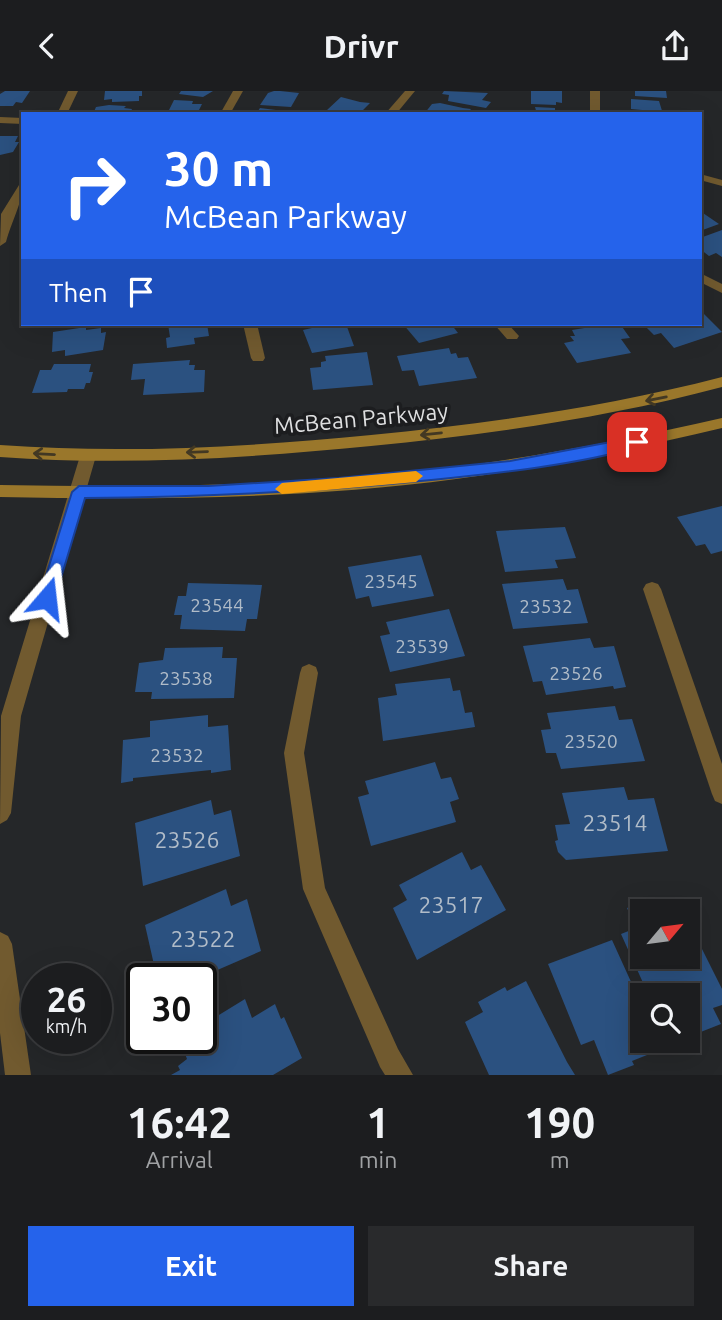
<!DOCTYPE html>
<html lang="en">
<head>
<meta charset="utf-8">
<style>
  body { margin:0; font-family:Ubuntu,sans-serif; background:#292a2c; color:#f1f3f6; height:100vh; display:flex; flex-direction:column; font-size:26px; white-space:nowrap }
  * { box-sizing:border-box; margin:0 }
  p { font-size:23px; color:#a0a2a4 }
  .icon { flex:none; width:38px; height:38px; fill:none; stroke:currentColor; stroke-width:2; stroke-linecap:round; stroke-linejoin:round }
  .map { position:relative; height:984px; overflow:hidden }
  .details { display:flex; flex-direction:column; background:#1c1d1f; flex:1 }
  .details>* { flex:none }
  .guide { position:absolute; left:21px; top:21px; width:681px; height:214px; border-radius:0px; box-shadow:0 7px 28px #0002,0 0 0 2px #3a3b3d; background:#2563eb; color:#fff; overflow:hidden }
  .needle { width:46px; rotate:61deg }
  .controls { position:absolute; left:630px; top:808px; display:grid; gap:14px }
  .controls a { display:grid; place-items:center; width:70px; height:70px; border-radius:0px; background:#1c1d1f; box-shadow:0 7px 28px #0002,0 0 0 2px #3a3b3d; font-size:35px }
  .speed { position:absolute; left:21px; top:872px; display:flex; gap:14px; font-size:35px; font-weight:700; text-align:center }
  .speed>* { display:grid; place-content:center; width:91px; height:91px; border-radius:50%; background:#1c1d1f; box-shadow:0 7px 28px #0002,0 0 0 2px #3a3b3d; line-height:1 }
  .speed small { font-size:18px; font-weight:400 }
  .speed .limit { border:4px solid #111; border-radius:10px; background:#fff; color:#111 }
  .pin { position:absolute; display:grid; place-items:center; width:60px; height:60px; color:#fff; margin:-30px; border-radius:14px; box-shadow:0 4px 10px #0006 }
  .me { position:absolute; width:77px; margin:-38px; rotate:17deg; stroke-linejoin:round; filter:drop-shadow(0 0 5px #0008) }
  .turn { display:flex; align-items:center; gap:24px; height:147px; padding:0 28px; font-size:32px }
  .turn .icon { width:91px; height:91px; stroke-width:2.5 }
  .turn b { display:block; font-size:49px; line-height:60px }
  .then { display:flex; align-items:center; height:66px; padding:0 28px; background:#0003; gap:14px; font-size:26px }
  .eta { display:flex; justify-content:space-evenly; align-items:center; height:119px; text-align:center }
  .eta b { font-size:42px; font-weight:700; line-height:49px }
  .action { display:flex; gap:14px; margin-top:auto; padding:14px 28px }
  .action a { flex:1; height:80px; border-radius:0px; background:#2563eb; color:#fff; font-size:28px; font-weight:700; line-height:80px; text-align:center }
  .action a+a { background:#292a2c; color:#f1f3f6 }
  header { display:flex; justify-content:space-between; align-items:center; height:91px; padding:0 28px; background:#1c1d1f; font-size:32px; font-weight:700 }
  .map>svg:first-child { display:block }
  .building { fill:#2b5180 }
  .lines { fill:none; stroke-linecap:round; stroke-linejoin:round }
  .minor { fill:#715a2f; fill-rule:evenodd }
  .secondary { fill:#9a772b; fill-rule:evenodd }
  .oneway { stroke:#423823 }
  .route { fill:#2563eb; stroke:#184099; stroke-width:2 }
  .slow { fill:#f59e0b }
  .labels { text-anchor:middle; dominant-baseline:central; stroke-width:7; stroke-linejoin:round; paint-order:stroke }
  .number-label { font-size:19px; fill:#b1bcc8 }
  .street-label { font-size:23px; fill:#dedfe0; stroke:#1c1d1f }
  .near-number-label { font-size:23px; fill:#b1bcc8 }
</style>
</head>
<body>
<header><svg class="icon" aria-label="back" viewBox="0 0 24 24"><path d="M15 5l-7 7 7 7"/></svg>Drivr<svg class="icon" aria-label="share" viewBox="0 0 24 24"><path d="M12 15V3M7 8l5-5 5 5M5 13v7h14v-7"/></svg></header>
<div class="map">
<svg width="722" height="984" viewBox="0 0 722 984">
  <rect width="100%" height="100%" fill="#252729"/>
  <g class="building">
    <path d="M5,0H30L22,12L16,11L13,15H0V3Z"/>
    <path d="M105,0H142V5H139V10L112,11V8L104,9Z"/>
    <path d="M181,0H213L203,6L179,3Z"/>
    <path d="M274,0H280L299,2L291,16L260,14L268,2Z"/>
    <path d="M444,0L488,2L482,9L491,11L486,17L448,10L449,4L442,3Z"/>
    <path d="M531,0H562V12L556,11V14L531,13Z"/>
    <path d="M635,0H666L667,7L635,5Z"/>
    <path d="M341,6L360,11L370,12L359,23L327,19Z"/>
    <path d="M631,8L659,10L663,23L643,22L642,19L631,18Z"/>
    <path d="M174,9L193,10L192,13H202L197,23H167Z"/>
    <path d="M440,12L463,17L471,18L467,23H424L432,13Z"/>
    <path d="M109,14L126,15L124,17L132,18L130,23H93L96,16Z"/>
    <path d="M535,16L555,17V20L560,23H537Z"/>
    <path d="M260,17L292,21V23H256Z"/>
    <path d="M0,45H18L15,51H19L13,61L0,64Z"/>
    <path d="M700,120L719,133L700,140Z"/>
    <path d="M722,139V166L716,162L709,165L700,158V147Z"/>
    <path d="M704,223L722,241L674,257L661,242L654,244L643,233H700V224Z"/>
    <path d="M168,233H207L209,245L194,247L195,253L167,257L166,247L170,246Z"/>
    <path d="M311,233H346L354,255L312,262L303,239L312,237Z"/>
    <path d="M403,233H451L458,242L419,252Z"/>
    <path d="M609,233H620L630,247L621,248L631,262L577,272L564,252L574,250L570,245H575L572,239Z"/>
    <path d="M86,236V239L101,237V242L106,241L103,259L65,265V259L52,261L53,241Z"/>
    <path d="M449,257L451,263L456,262L458,267L468,266L477,287L419,295L414,279L402,280L397,265Z"/>
    <path d="M367,261L373,294L313,299L310,277L321,276V271L326,270L325,265Z"/>
    <path d="M190,269L189,274H195L194,279H205L204,301L143,304L145,288L131,289L133,273Z"/>
    <path d="M54,273H91L89,281H93L90,292H86L84,298H68L67,301L32,302L40,279H51Z"/>
    <path d="M722,415V460L711,463L705,453L696,455L677,426Z"/>
    <path d="M565,436L576,467L555,469L558,477L505,481L496,440Z"/>
    <path d="M421,464L434,505L372,516L369,505L356,508L348,476Z"/>
    <path d="M563,488L567,499L578,498L588,532L513,538L502,493Z"/>
    <path d="M188,492L262,494L257,528H247L245,540L180,538L182,524H174L178,505H186Z"/>
    <path d="M449,518L465,565L390,581L380,545L390,543L386,531Z"/>
    <path d="M590,547L594,557L614,555L626,596L614,598L613,595L546,604L542,590L533,591L523,555Z"/>
    <path d="M223,556L222,567H237L234,607L151,608L152,601H135L139,572L163,569L165,557Z"/>
    <path d="M450,587L453,600L460,599L465,622L472,621L475,636L383,650L378,607L397,604L395,593Z"/>
    <path d="M615,615L619,629L632,628L645,670L561,678L556,662H546L541,639L551,638L547,622Z"/>
    <path d="M208,624V636L228,634L231,679L211,682V679L133,687V690L121,692L123,649L150,646V630Z"/>
    <path d="M435,671L441,688L451,686L459,708L450,711L456,731L371,755L358,706L369,703L365,690Z"/>
    <path d="M624,696L628,709L654,707L668,760L566,769L558,761L555,750L558,749L555,734L570,733L562,702Z"/>
    <path d="M211,709L214,724L231,719L240,765L143,795L135,732Z"/>
    <path d="M462,761L471,779L481,774L506,819L417,869L393,817L407,809L399,794Z"/>
    <path d="M226,798L231,815L247,808L261,860L199,887H157L145,834Z"/>
    <path d="M658,806L665,821H642V866H688V830L722,898V914L713,917L721,933L688,946V905H649L621,843L636,837L627,817Z"/>
    <path d="M612,849L642,915V950H658L662,958L632,970L634,974L608,984L594,949L581,954L548,873Z"/>
    <path d="M526,890L567,971L575,984H489L465,931L483,921L478,911L505,896L507,900Z"/>
    <path d="M245,908L252,927L275,913L281,928L284,926L302,967L273,984H171L180,979L178,975L187,968L180,949L201,947V935Z"/>
  </g>
  <g class="lines">
    <g class="minor">
      <path d="M68,0H78L67,23H57Z"/>
      <path d="M233,0H243L230,23H220Z"/>
      <path d="M405,0H415L396,23H385Z"/>
      <rect x="590" y="0" width="10" height="23"/>
      <path d="M0,26L23,27V33L0,32Z"/>
      <path d="M700,83L722,89V95L700,89Z"/>
      <path d="M23,93C23,110 11,132 6,151L0,155L1,123L19,94Z"/>
      <path d="M700,182L722,193V202L700,191Z"/>
      <path d="M243,233H257L265,267L263,270H253L251,267Z"/>
      <path d="M494,233H508L519,245L517,248H507Z"/>
      <path d="M88,359L96,365L21,625L11,722L7,729L0,733L1,625L80,365Z"/>
      <path d="M652,491L658,493L661,498L722,673V713L715,710L712,703L643,498L646,493Z"/>
      <path d="M309,573L316,576L318,582L304,662L325,797L398,958L413,984H385L380,976L303,798L284,662L300,582L302,576Z"/>
      <path d="M0,841L8,845L12,853L31,984H5L0,942Z"/>
    </g>
    <g class="secondary">
      <path d="M722,286V296C607,327 490,343 371,355C248,367 124,375 0,366V354C124,363 247,356 371,344C490,332 607,316 722,286Z"/>
      <path d="M722,327V337C634,358 546,376 456,388C305,408 152,409 0,406V394C152,397 305,395 456,376C546,364 634,347 722,327Z"/>
    </g>
  </g>
  <defs><path id="oneway-shaft" d="M-6 0H5M1.5-3L5.5 0L1.5 3" fill="none" stroke-width="1.6" stroke-linecap="round" stroke-linejoin="round" transform="scale(1.75)"/></defs>
  <g class="oneway">
    <use href="#oneway-shaft" transform="translate(656 308) rotate(169)"/>
    <use href="#oneway-shaft" transform="translate(431 343) rotate(174)"/>
    <use href="#oneway-shaft" transform="translate(197 361) rotate(178)"/>
    <use href="#oneway-shaft" transform="translate(44 363) rotate(-177)"/>
  </g>
  <path class="route" d="M637,346L642,347V355C577,374 499,382 431,389C316,401 201,406 85,407L55,507L53,512H41L39,507L72,401L79,395H208L339,387L510,370Z"/>
  <path class="slow" d="M416,380L423,385L416,391L282,403L275,398L282,392Z"/>
  <g class="labels">
    <g class="number-label">
      <text x="391" y="490">23545</text>
      <text x="217" y="514">23544</text>
      <text x="546" y="515">23532</text>
      <text x="422" y="555">23539</text>
      <text x="576" y="582">23526</text>
      <text x="186" y="587">23538</text>
      <text x="591" y="650">23520</text>
      <text x="177" y="664">23532</text>
    </g>
    <g class="street-label">
      <text transform="translate(361 327) rotate(-5)">McBean Parkway</text>
    </g>
    <g class="near-number-label">
      <text x="615" y="731">23514</text>
      <text x="187" y="748">23526</text>
      <text x="451" y="813">23517</text>
      <text x="203" y="847">23522</text>
    </g>
  </g>
</svg>
<div class="controls">
<a><svg class="needle" viewBox="-14 -14 28 28"><path d="M0-13l5 13h-10z" fill="#e53935"/><path d="M0 13l5-13h-10z" fill="#a0a2a4"/></svg></a>
<a><svg class="icon" aria-label="search" viewBox="0 0 24 24"><circle cx="10" cy="10" r="6"/><path d="M15 15l6 6"/></svg></a>
</div>
<div class="speed"><div>26<small>km/h</small></div><div class="limit">30</div></div>
<div class="pin" style="left:637px;top:351px;background:#d93025"><svg class="icon" aria-label="arrive" viewBox="0 0 24 24"><path d="M6 21V4h12l-3 4 3 4H6"/></svg></div>
<svg class="me" style="left:47px;top:507px" viewBox="-20 -20 40 40"><path d="M0-17L14 15 0 8-14 15z" fill="#2563eb" stroke="#fff" stroke-width="4"/></svg>
<div class="guide">
<div class="turn"><svg class="icon" aria-label="right" viewBox="0 0 24 24"><path d="M7 20v-9h11M14 6l5 5-5 5"/></svg><div><b>30 m</b>McBean Parkway</div></div>
<div class="then">Then<svg class="icon" aria-label="arrive" viewBox="0 0 24 24"><path d="M6 21V4h12l-3 4 3 4H6"/></svg></div>
</div>
</div>
<section class="details">
<div class="eta">
<div><b>16:42</b><p>Arrival</p></div>
<div><b>1</b><p>min</p></div>
<div><b>190</b><p>m</p></div>
</div>
<div class="action"><a>Exit</a><a>Share</a></div>
</section>
</body>
</html>
